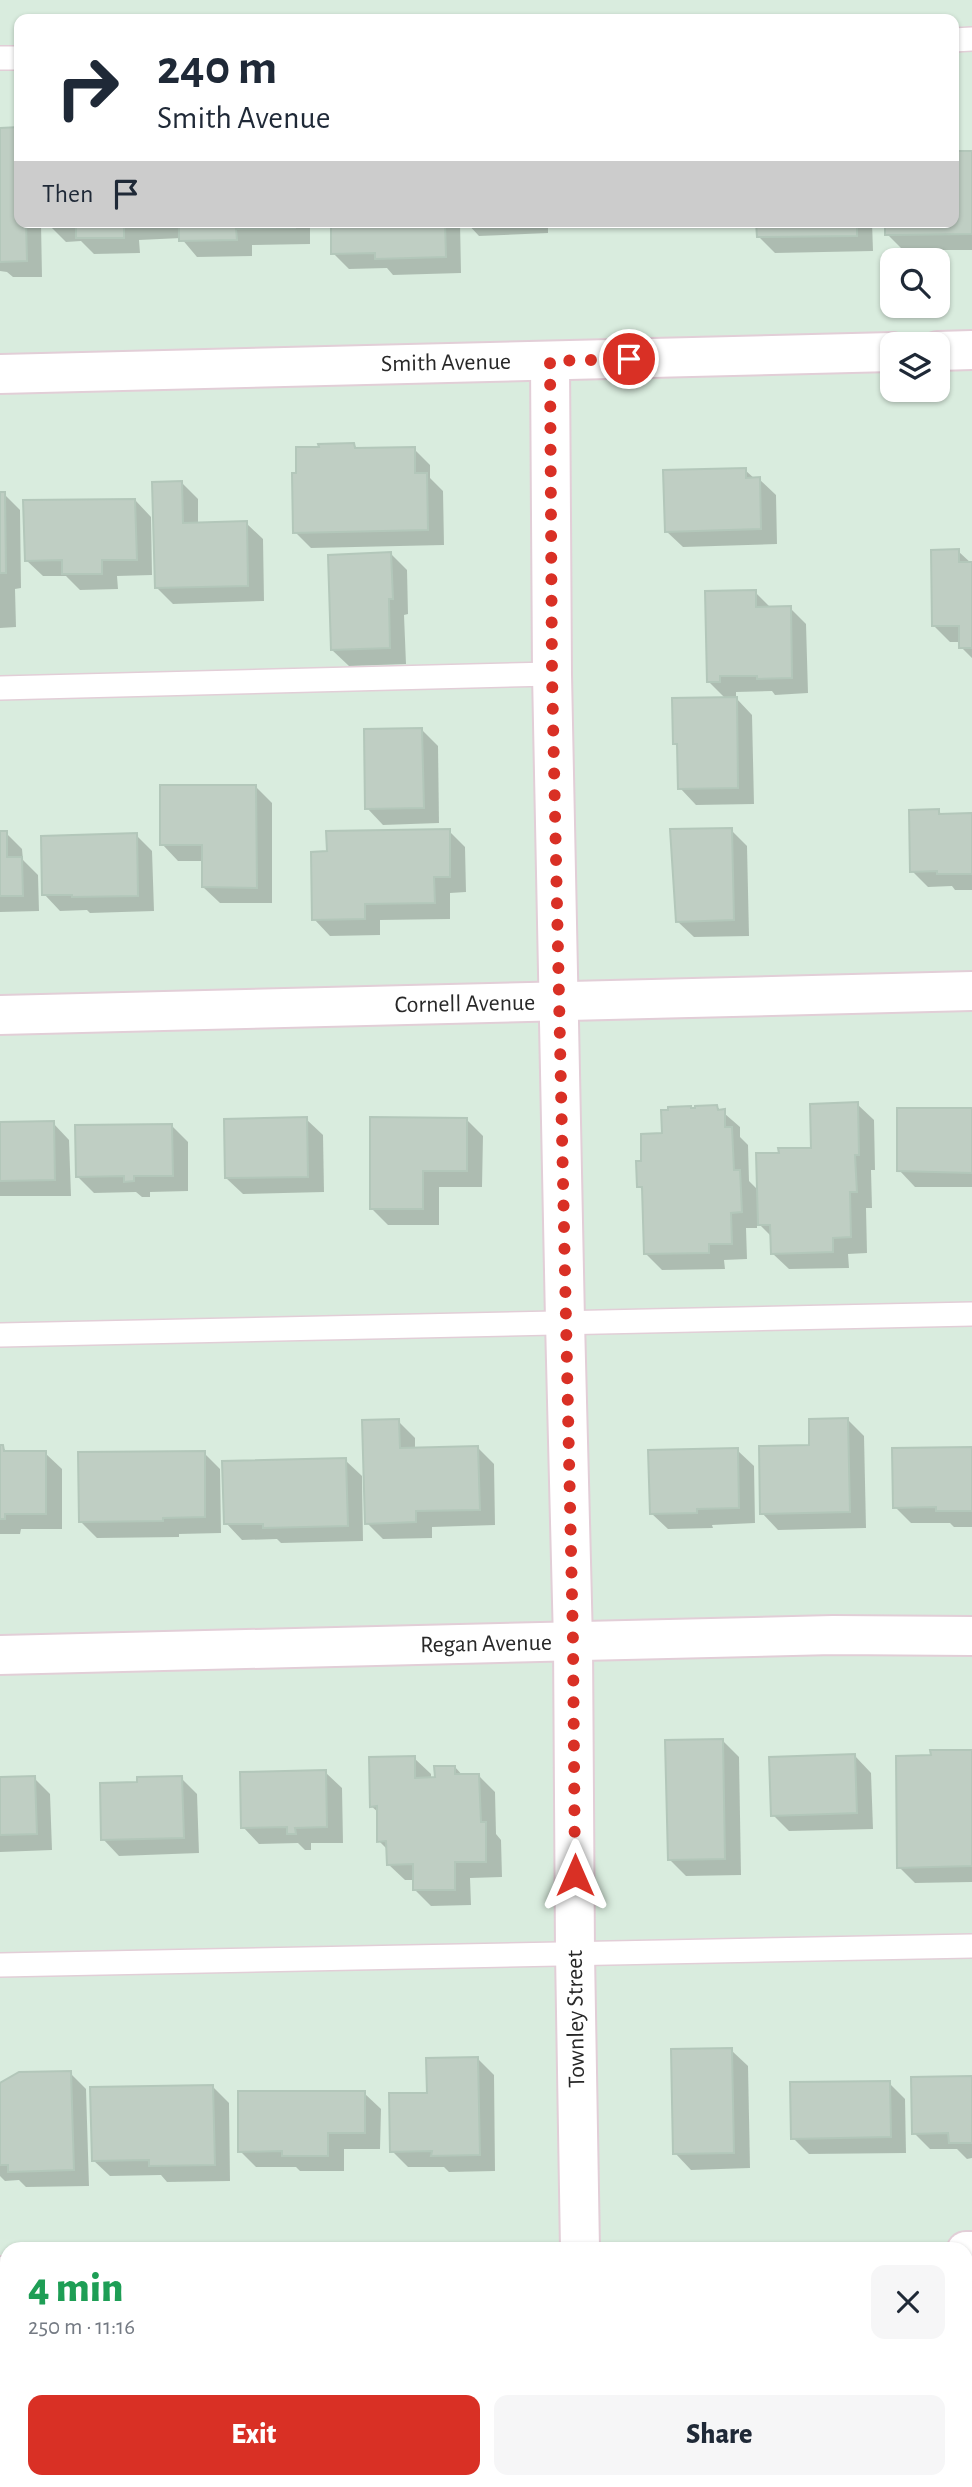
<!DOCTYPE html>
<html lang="en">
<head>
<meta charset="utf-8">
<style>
  body { margin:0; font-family:"Alegreya Sans",sans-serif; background:#f6f6f7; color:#1f2937; height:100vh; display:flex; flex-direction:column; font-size:26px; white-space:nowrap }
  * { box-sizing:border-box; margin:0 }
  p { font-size:23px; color:#747a83 }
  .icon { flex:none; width:38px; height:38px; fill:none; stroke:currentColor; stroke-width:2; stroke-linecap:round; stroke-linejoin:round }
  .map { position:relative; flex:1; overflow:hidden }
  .drawer { position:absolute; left:0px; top:2242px; width:973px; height:247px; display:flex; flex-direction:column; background:#fff; border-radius:21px 21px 0 0; box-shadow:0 2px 5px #0004 }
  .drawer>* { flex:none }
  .banner { position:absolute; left:14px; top:14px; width:945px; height:214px; border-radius:14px; box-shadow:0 2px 5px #0004; background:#fff; color:#1f2937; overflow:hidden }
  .controls { position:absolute; left:880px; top:248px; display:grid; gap:14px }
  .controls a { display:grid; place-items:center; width:70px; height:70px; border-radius:14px; background:#fff; box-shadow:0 2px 5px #0004; font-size:35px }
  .pin { position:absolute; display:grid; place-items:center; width:60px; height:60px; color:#fff; margin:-30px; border:4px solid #fff; border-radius:50%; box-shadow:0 2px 7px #0007 }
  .me { position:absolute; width:77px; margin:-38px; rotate:0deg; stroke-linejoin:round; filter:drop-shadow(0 0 5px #0008) }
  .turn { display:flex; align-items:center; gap:24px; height:147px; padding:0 28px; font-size:32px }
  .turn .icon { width:91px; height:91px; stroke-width:2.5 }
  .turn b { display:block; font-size:49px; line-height:60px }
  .then { display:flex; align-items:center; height:66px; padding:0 28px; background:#0003; gap:14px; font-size:26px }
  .round { display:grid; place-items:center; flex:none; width:74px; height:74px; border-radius:14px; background:#f6f6f7 }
  .headline { display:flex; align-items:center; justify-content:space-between; height:119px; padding:0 28px }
  h1 { font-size:42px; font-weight:800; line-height:52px; color:#1e9e55 }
  .primary-button { display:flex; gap:14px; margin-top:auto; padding:14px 28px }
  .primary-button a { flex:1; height:80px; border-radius:14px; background:#d93025; color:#fff; font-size:28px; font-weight:800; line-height:80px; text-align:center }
  .primary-button a+a { background:#f6f6f7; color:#1f2937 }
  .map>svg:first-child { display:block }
  .shadow { fill:#0003 }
  .building { fill:#bfcec3; stroke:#b3c7ba; stroke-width:2 }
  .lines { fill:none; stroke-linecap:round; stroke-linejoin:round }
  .service-casing { stroke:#e2ced7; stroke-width:26 }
  .minor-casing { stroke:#e2ced7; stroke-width:42 }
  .tertiary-casing { stroke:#e2ced7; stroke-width:42 }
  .service { stroke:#fff; stroke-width:23 }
  .minor { stroke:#fff; stroke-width:38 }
  .tertiary { stroke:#fff; stroke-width:38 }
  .route { stroke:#d93025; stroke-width:12; stroke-dasharray:0 21.6 }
  .labels { text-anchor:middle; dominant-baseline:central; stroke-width:5; stroke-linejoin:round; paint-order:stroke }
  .street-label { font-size:24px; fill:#282828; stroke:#fff }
</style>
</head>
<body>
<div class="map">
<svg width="972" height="2487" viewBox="0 0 972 2487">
  <rect width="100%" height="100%" fill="#d9ecde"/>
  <g class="shadow">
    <path d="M0,129H19V222H41L42,277H13L7,272L0,271Z"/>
    <path d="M954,153H972V250H903L887,234L954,222Z"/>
    <path d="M49,222H310V244L252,245V256L197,257L181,238L139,240L140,253L94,254L81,241L66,242L49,225Z"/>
    <path d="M333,222H460L461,273L393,275L387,268L349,269L333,253Z"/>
    <path d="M466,222H600V226L548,227V233L479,236Z"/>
    <path d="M758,222H872L873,251L775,253L759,237Z"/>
    <path d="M354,445L359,450L414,449L430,465V478L443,491L444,545L311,548L295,532Z"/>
    <path d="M745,470L755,479H759L776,495L777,544L683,547L666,531Z"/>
    <path d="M182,483L198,499V524L246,523L263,539L264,601L173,604L156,587Z"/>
    <path d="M0,494H4L20,510L21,588L15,589L16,627L0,628Z"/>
    <path d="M135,500L151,517L152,575L117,576L118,589L80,590L66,576H43L26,560Z"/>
    <path d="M958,551L972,564V658L961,647V642H950L934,626Z"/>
    <path d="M391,554L407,570L408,614L404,615L406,664L349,666L332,650Z"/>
    <path d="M755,592L771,608H790L806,624L808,693L775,695L772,691L736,692V698L752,715L754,804L696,805L680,788L679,748L674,743L726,699L709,682Z"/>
    <path d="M422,730L438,746L439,823L383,825L367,808Z"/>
    <path d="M255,786L272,803V903H220L203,887V861H178L162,844Z"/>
    <path d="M938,811L943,815H972V890H955L952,886L928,887L912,871Z"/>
    <path d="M731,830L747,846L749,936L694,937L677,921Z"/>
    <path d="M449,831L465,847L466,892L450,893V919L380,920V935L330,936L314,919Z"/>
    <path d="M0,833H6L22,849L23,860L38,875L39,911L0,912Z"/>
    <path d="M136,835L152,851L154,911L90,913L87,910L60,911L44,894Z"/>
    <path d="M857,1104L874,1120L875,1170H871L872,1208H866L867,1253L848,1254L849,1268L789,1269L772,1253V1237L757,1222V1228H746L747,1259L724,1260L725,1269L662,1270L646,1254L644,1192L639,1186L643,1163L664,1135L692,1110L717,1107L740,1127V1137L748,1145L749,1181L758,1190L780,1154L813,1150Z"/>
    <path d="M972,1109V1187H915L899,1170Z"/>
    <path d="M306,1119L323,1135L324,1192L243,1194L226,1178Z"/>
    <path d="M466,1119L483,1136L482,1187H439V1225H388L371,1208Z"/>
    <path d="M53,1123L69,1140L71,1196H0V1124Z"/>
    <path d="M171,1125L188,1142V1191L150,1192V1197H142L136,1192L94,1193L77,1176Z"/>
    <path d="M848,1420L864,1436L866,1528L778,1530L762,1513L811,1447Z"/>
    <path d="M398,1421L415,1438V1449L477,1447L494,1464L495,1525L432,1527V1538L383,1539L367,1523Z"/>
    <path d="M0,1446L9,1453H45L62,1469V1529H21L20,1534H0Z"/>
    <path d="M972,1449V1527H954L950,1523H911L895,1507Z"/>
    <path d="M737,1450L754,1466L755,1523L712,1525L713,1528L668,1529L651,1513Z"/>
    <path d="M204,1453L220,1469L221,1533L179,1534V1537L97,1538L81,1522Z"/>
    <path d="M345,1460L362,1476L363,1541L281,1543L277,1539L242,1540L226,1523Z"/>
    <path d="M722,1740L739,1757L741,1875L686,1876L670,1860Z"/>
    <path d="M972,1752V1882L915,1883L899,1867L932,1757Z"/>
    <path d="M855,1756L871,1773L873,1829L789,1831L773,1815Z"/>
    <path d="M414,1758L431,1774V1779H436L455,1767L463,1776H479L495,1792L496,1834L501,1840L502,1877L470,1878L471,1905L431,1906L415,1890V1880H405L388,1864V1850L379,1841V1813L371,1806Z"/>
    <path d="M325,1772L342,1788L343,1843H311V1850H305L298,1843L259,1844L243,1827Z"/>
    <path d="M34,1778L50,1794L52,1850L0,1852V1779Z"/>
    <path d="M181,1778L197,1794L199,1853L119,1856L103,1839L139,1784Z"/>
    <path d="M731,2050L748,2066L750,2168L691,2170L675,2153Z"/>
    <path d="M477,2058L494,2075L495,2171L449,2172L444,2167H408L392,2151L429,2095Z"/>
    <path d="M70,2073L86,2089L89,2186L26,2187L19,2180L5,2181L0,2176V2088Z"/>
    <path d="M972,2078V2158L967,2159L957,2149H930L914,2133Z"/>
    <path d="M889,2083L905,2099L906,2153L809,2154L793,2138Z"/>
    <path d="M213,2087L229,2103L230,2181L167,2182L161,2175L110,2176L93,2160Z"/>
    <path d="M364,2093L381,2109L380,2149H344V2171H300L296,2167H256L240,2151Z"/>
    <path d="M0,2390H7V2482H25V2487H0Z"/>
    <rect x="30" y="2482" width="88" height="5"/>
    <rect x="157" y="2482" width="81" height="5"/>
    <path d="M298,2482H382V2486L304,2487Z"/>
    <rect x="681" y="2482" width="70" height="5"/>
  </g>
  <g class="building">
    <path d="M19,127V222H26L27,261L0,262V128Z"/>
    <path d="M954,151H972V234L885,235V222H954Z"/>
    <path d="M47,222H162V223L124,224V238H76V225L48,226Z"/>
    <path d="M179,222H295V228L236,229L237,240L179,241Z"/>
    <path d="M331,222H445L446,257L375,259V253L331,254Z"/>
    <path d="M756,222H857V236L757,237Z"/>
    <path d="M354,443L355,448L415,447V473H427L428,530L293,533L292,473H296V447H319L318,444Z"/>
    <path d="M746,468V478L760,477L761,529L665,532L663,470Z"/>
    <path d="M182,481L183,523L247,521L248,586L155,588L152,482Z"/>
    <path d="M0,492H5L6,573H0Z"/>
    <path d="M135,499L137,560H102V574H62V560L25,561L23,500Z"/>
    <path d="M959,549V562H972V648H959V626H932L931,550Z"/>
    <path d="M391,552L393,599H389L390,648L331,650L328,555Z"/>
    <path d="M756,590V607L791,606L792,678L757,679V676H720V682H707L705,591Z"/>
    <path d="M737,697L738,788L678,789L677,744H673L672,698Z"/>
    <path d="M422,728L424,808L365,809L364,729Z"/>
    <path d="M160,785H256L257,888L202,887V845H160Z"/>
    <path d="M939,809V814L972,813V874H937V871L910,872L909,810Z"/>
    <path d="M732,828L734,920L676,922L670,829Z"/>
    <path d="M450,829V877H434L435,903L365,904V919L312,920L311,852L327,851L326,831Z"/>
    <path d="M0,831H7V857H22L23,896H0Z"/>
    <path d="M137,833L138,896L72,897V895H42L41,836Z"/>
    <path d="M858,1102L859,1155H855L857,1192H850L851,1237L833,1238V1252L771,1254L770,1225H758L756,1153H779L778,1148H811L810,1104Z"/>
    <path d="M717,1105L718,1110L725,1109V1127H732L734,1170H740L742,1212L731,1213L732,1244H709V1253L644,1254L642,1187H637L636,1161H641V1134L662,1133L661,1110H668V1107L691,1106V1108H695V1106Z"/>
    <path d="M897,1108H972V1173L897,1171Z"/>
    <path d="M307,1117L308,1177L225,1178L224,1119Z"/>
    <path d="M370,1117L467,1118V1171H423V1209H370Z"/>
    <path d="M54,1121L55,1180L0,1181V1122Z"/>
    <path d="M172,1124L173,1176H134V1181L124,1182V1176L76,1177L75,1125Z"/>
    <path d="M848,1418L850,1512L760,1514L759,1446L809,1445V1419Z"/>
    <path d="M399,1419L400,1448L478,1446L480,1510L416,1511V1522L365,1524L362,1420Z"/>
    <path d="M0,1445H3L4,1451H46V1514H5V1519H0Z"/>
    <path d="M972,1447V1511H936V1507L893,1508L892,1448Z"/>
    <path d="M738,1448L739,1508L697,1509V1513L650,1514L648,1450Z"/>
    <path d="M205,1451V1517L163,1518V1521L79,1522L78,1452Z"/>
    <path d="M346,1458L348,1526L263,1528V1524H224L222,1461Z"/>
    <path d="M723,1739L725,1859L668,1860L665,1740Z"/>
    <path d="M930,1750H972V1866L897,1868L896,1756L931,1755Z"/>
    <path d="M855,1754L857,1813L771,1816L769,1757Z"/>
    <path d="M415,1756V1778L435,1777L434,1766H455V1774H479L481,1822H486V1862H455V1890H413V1864L387,1865L386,1841L377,1842V1806L370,1807L369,1757Z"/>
    <path d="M326,1770L327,1827L295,1828L296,1834H287V1827L241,1828L240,1772Z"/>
    <path d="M35,1776L37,1834L0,1835V1777Z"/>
    <path d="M182,1776L184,1838L101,1840L100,1783L137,1782V1777Z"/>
    <path d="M732,2048L734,2153L673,2154L671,2049Z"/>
    <path d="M478,2057L480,2155L431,2156L432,2151L390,2152L389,2093H427L426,2058Z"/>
    <path d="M71,2071L74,2170L8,2172V2165H0V2083L19,2072Z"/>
    <path d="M972,2076V2143H949L948,2133L912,2134L911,2077Z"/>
    <path d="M890,2081L891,2137L791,2139L790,2082Z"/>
    <path d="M213,2085L215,2165L149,2166V2160L92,2161L90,2087Z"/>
    <path d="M238,2091H365V2133H328V2156H282V2151L238,2152Z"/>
    <rect x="0" y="2389" width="7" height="83"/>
    <rect x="29" y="2482" width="74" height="5"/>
    <rect x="156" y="2482" width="66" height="5"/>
    <path d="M679,2482H735L736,2487H679Z"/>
  </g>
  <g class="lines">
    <g class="service-casing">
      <g id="service">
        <path d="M954,40L972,39"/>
        <path d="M0,58H19"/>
        <path d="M0,688L552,674"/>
        <path d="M0,1335L972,1314"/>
        <path d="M0,1965L972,1946"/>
        <path d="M928,2482V2487"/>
      </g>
    </g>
    <g class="minor-casing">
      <g id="minor">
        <path d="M550,361L552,674L565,1321L573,1642L575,1953L580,2249"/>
        <path d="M0,1015L972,991"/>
        <path d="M0,1655L833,1635L972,1636"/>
        <path d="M966,2251H972"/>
        <path d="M0,2276H7"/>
        <path d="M588,2482V2487"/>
      </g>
    </g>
    <g class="tertiary-casing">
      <g id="tertiary">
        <path d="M938,351L972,350"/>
        <path d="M0,374L892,352"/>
      </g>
    </g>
    <use href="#service" class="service"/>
    <use href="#minor" class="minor"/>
    <use href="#tertiary" class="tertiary"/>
  </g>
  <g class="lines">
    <path class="route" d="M575,1875L573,1642L552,674L550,361L629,359"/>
  </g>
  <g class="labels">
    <g class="street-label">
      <text transform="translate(446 363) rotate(-1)">Smith Avenue</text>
      <text transform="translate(465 1004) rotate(-1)">Cornell Avenue</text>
      <text transform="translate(486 1644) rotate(-1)">Regan Avenue</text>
      <text transform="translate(576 2019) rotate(-91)">Townley Street</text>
    </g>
  </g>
</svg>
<div class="controls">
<a><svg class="icon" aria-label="search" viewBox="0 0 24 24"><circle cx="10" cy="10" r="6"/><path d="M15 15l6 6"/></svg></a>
<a><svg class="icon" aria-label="layers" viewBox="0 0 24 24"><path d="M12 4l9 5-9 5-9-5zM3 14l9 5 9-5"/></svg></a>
</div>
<div class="pin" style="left:629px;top:359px;background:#d93025"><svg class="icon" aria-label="arrive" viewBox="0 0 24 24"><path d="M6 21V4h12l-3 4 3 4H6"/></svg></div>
<svg class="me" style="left:575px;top:1875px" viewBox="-20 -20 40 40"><path d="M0-17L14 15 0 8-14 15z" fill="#d93025" stroke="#fff" stroke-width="4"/></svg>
<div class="banner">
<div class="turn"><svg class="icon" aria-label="right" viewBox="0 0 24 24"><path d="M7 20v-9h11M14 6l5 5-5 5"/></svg><div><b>240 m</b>Smith Avenue</div></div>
<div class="then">Then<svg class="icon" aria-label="arrive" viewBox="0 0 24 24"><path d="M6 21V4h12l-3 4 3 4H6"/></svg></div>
</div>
<section class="drawer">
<div class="headline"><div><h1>4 min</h1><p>250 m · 11:16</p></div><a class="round"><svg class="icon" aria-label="close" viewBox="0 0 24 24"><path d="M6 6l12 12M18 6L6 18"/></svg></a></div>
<div class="primary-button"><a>Exit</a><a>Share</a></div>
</section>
</div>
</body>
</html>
